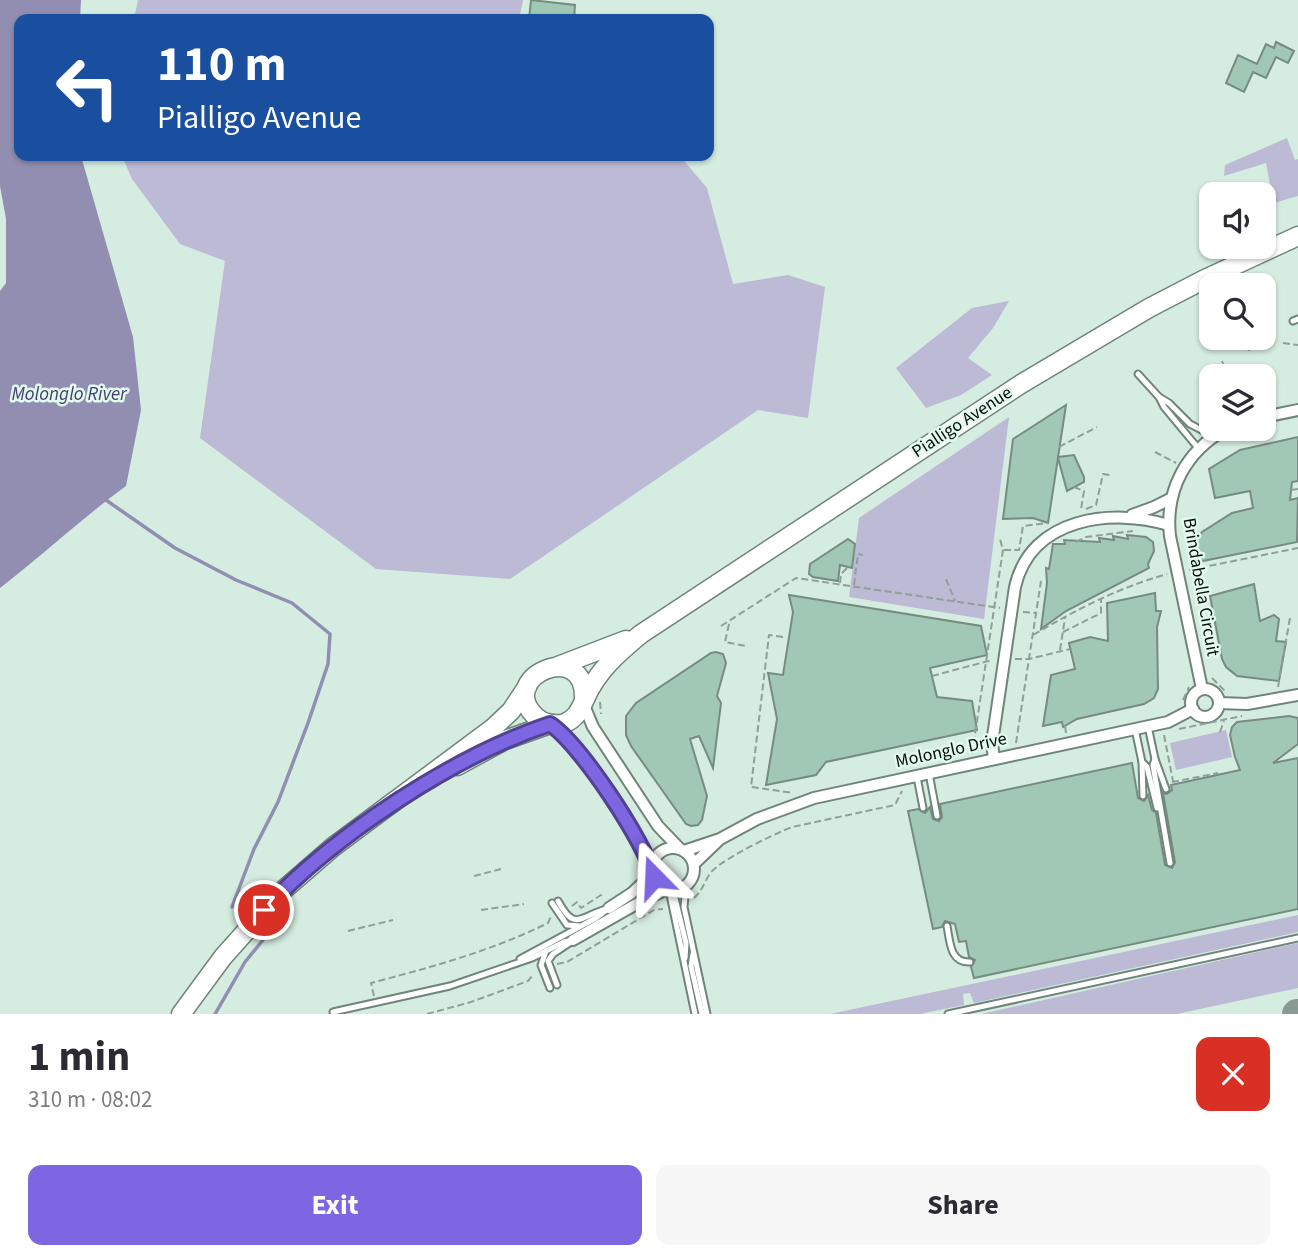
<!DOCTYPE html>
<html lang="en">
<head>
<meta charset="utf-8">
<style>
  body { margin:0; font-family:"Source Sans 3",sans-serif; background:#f7f7f7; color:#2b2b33; height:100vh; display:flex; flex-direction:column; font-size:26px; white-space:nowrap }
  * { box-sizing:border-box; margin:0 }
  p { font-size:23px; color:#7c7c81 }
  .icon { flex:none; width:38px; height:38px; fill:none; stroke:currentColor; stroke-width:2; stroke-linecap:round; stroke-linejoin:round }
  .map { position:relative; height:1014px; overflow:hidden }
  .side { display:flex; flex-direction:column; background:#fff; flex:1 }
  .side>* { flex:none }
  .top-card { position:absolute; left:14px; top:14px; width:700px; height:147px; border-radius:14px; box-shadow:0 2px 5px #0004; background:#1a4fa0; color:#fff; overflow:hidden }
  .buttons { position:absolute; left:1199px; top:182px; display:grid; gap:14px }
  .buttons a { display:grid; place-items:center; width:77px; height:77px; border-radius:14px; background:#fff; box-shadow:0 2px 5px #0004; font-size:35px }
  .pin { position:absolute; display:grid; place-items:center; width:60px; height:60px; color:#fff; margin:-30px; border:4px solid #fff; border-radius:50%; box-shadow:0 2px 7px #0007 }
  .me { position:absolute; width:77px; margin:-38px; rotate:339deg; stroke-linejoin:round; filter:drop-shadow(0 0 5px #0008) }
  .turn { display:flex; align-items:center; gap:24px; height:147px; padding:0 28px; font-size:32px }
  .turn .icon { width:91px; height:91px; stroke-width:2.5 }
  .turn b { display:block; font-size:49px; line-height:60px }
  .round { display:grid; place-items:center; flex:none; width:74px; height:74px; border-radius:14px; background:#f7f7f7 }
  .summary { display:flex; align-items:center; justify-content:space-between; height:119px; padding:0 28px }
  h1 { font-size:42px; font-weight:700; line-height:52px }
  .action { display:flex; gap:14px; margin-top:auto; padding:14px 28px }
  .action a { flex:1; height:80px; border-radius:14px; background:#7c66e1; color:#fff; font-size:28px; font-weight:700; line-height:80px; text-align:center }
  .action a+a { background:#f7f7f7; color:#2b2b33 }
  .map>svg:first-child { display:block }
  .green { fill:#bcbad5 }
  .water { fill:#918eb1 }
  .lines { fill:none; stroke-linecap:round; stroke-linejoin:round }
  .stream { stroke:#918eb1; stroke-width:3.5 }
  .taxiway { stroke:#889a91; stroke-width:30 }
  .building { fill:#a0c8b5; stroke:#778c81; stroke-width:2 }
  .service-casing { stroke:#6f847a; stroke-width:9 }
  .minor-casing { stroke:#6f847a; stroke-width:14 }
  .primary-casing { stroke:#6f847a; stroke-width:21 }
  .path { stroke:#8fa097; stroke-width:2; stroke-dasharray:7 3.5; stroke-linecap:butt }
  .service { stroke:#fff; stroke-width:5 }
  .minor { stroke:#fff; stroke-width:10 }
  .primary { stroke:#fff; stroke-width:18 }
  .route-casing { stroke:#514292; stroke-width:18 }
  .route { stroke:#7c66e1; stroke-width:12 }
  .labels { text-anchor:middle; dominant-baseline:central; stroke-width:5; stroke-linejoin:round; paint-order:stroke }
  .street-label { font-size:18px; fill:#060d0a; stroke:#e2f9ed }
  .water-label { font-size:19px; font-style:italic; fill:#453f6f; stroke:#e2f9ed }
</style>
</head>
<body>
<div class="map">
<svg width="1298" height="1014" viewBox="0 0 1298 1014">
  <rect width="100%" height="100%" fill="#d5ece0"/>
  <g class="green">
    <path d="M138,0H523L519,19H134Z"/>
    <path d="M1287,138L1295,160L1298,159V196L1264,206V194H1261L1270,184L1266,163L1224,176L1225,165Z"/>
    <path d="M122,156H680L707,188L733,284L788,275L825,287L808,418L758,410L510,579L376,569L200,438L225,261L180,244L132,179Z"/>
    <path d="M1009,301L993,328L968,358L992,375L961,395L926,408L896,368L972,308Z"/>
    <path d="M1009,417L984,619L849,597L859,518Z"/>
    <path d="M1226,730L1232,757L1176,770L1170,743Z"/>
    <path d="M1298,915V932L974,1003L970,993L963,994L964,1005L920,1014H830Z"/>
    <path d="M1298,943V988L1177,1014H981Z"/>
  </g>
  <path class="water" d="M0,0H81L80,19H19V156H81L133,337L141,410L126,486C82,518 43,555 0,588V291L6,283V219L0,186Z"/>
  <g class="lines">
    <g class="stream">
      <path d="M103,498L175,548L236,580L292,603L330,634L328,664L308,723L278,802L254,849L232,907"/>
      <path d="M215,1014L245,962L263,940L260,937"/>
    </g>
    <path class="taxiway" d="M1297,1014H1298"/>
  </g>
  <g class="building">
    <path d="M531,0L575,5L574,19H529Z"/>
    <path d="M1276,42L1294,51L1288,63L1276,57L1266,78L1253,72L1244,92L1226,83L1238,55L1257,64L1266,44L1274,48Z"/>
    <path d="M1066,405L1058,457L1074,455L1084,477V482L1067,491L1058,458L1048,523L1033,518L1003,519L1013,439Z"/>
    <path d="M1298,437V481L1292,482L1290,500L1298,498L1297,542L1198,562L1195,542L1202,532L1232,513L1253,508L1250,491L1215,498L1209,469L1240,450Z"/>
    <path d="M1127,535L1146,537L1153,542L1154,551L1148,564L1149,568L1066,611L1041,629L1047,583L1046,568L1049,569L1053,544H1065L1064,540L1100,542L1099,538L1114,540L1113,536L1128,539Z"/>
    <path d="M848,539L855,544L852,568L840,565L838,581L813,577L809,574L810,564Z"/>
    <path d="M1254,584L1260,621L1274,615L1279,619L1276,641L1286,642L1279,681L1237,676L1226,667L1222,659L1210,596Z"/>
    <path d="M1155,593L1156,611H1161L1157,627L1158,689L1154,698L1144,704L1077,719L1063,727L1062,722L1043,726L1051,675L1075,669L1069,643L1090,637L1108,641L1107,603Z"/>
    <path d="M789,595L981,626L987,655L930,668L937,697L972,701L977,730L826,762L816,775L766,785L777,719L768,673L783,675L793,612Z"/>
    <path d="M716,652L723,654L726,663L717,696L721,703L713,768L699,736L690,739L707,796L702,820L698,825L691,826L686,824L631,746L626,735V716L636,703L711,653Z"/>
    <path d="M1289,716L1298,718V744L1273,763L1298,758V909L974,978L971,967L975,960L969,957L966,941L959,942L955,924L945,921L942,927L933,929L908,811L918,809L925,813L930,807L933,819L939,821L942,817L940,804L1132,763L1138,798L1144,801L1148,795L1152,810L1156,813L1165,865L1172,868L1175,862L1163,793L1167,794L1172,790L1171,785L1240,770L1235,757L1230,735L1232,727L1237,722Z"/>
  </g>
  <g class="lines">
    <g class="service-casing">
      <g id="service">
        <path d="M1293,321L1298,319"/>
        <path d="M1138,374L1159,397L1169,403L1190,424L1213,436"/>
        <path d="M1159,397L1164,407L1198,448"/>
        <path d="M1148,726L1155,759L1166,789"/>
        <path d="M1135,729L1142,762L1147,767L1157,808"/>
        <path d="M1155,759L1153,765L1170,863"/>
        <path d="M1142,762L1143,796"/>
        <path d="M929,773L937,816"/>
        <path d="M917,777L923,808"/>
        <path d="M686,886L684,907L707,1014"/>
        <path d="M669,890L695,1014"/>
        <path d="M673,890L686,943L685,958"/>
        <path d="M558,901C575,932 579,917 606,909"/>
        <path d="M552,903L567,925L579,926"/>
        <path d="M947,926C950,942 950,963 970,962"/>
        <path d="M546,951L541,965L550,988"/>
        <path d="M693,954L691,966L702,1014"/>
        <path d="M520,959L596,918L609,908"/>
        <path d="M557,985L548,961L553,954L571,942"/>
        <path d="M333,1012L450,986L532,958L564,942L573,940"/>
        <path d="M948,1014L1298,938"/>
      </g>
    </g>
    <g class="minor-casing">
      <g id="minor">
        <path d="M1264,417L1298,410"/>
        <path d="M1132,515L1154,507L1172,498"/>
        <path d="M1202,689L1170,536C1165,490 1186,451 1226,429"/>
        <circle cx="1205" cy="703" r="14"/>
        <path d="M583,703L593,727L658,826L680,849"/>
        <path d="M1219,703L1247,704L1298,695"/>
        <path d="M552,724C591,762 631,820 652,869"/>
        <path d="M994,759L992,743L1015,587C1031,517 1112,508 1169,525"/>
        <circle cx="673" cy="869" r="21"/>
        <path d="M684,851L720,839L757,819L814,798L1168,722L1193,709"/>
        <path d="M694,864L718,841"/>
        <path d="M609,908L632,893L653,873"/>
        <path d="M573,940L640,902L667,889"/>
      </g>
    </g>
    <g class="primary-casing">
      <g id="primary">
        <path d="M558,666L626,640"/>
        <path d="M584,700C587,637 495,677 535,716C543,724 555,726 565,723C577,718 580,709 585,699C597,671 618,653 641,634L1021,384L1149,308L1203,280L1298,236"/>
        <path d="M457,766L505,740L550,724"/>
        <path d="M181,1014L223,957L280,893L333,847L493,728L511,711L527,687"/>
      </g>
    </g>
    <g class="path">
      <path d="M1244,338L1249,351"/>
      <path d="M1283,343L1298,345"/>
      <path d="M1222,361L1228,376"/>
      <path d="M1235,434L1249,429"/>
      <path d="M1059,447L1097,427"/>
      <path d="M1155,452L1176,463"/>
      <path d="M1074,487L1084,491L1081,509"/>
      <path d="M1291,490L1298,489"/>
      <path d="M1086,509L1096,505L1103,474L1110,475"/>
      <path d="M1076,542L1086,537L1133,531"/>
      <path d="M1004,550H1019L1023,526L1048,523"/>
      <path d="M1189,570L1298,548"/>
      <path d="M946,579L955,601"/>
      <path d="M840,583L841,574L848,567"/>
      <path d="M854,585L858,554L863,555"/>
      <path d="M1023,612L1036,613"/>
      <path d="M729,624L725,642L746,646"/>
      <path d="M721,626L796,578L1000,608"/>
      <path d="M1063,632L1101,613V598"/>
      <path d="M1033,635C1078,609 1115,589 1167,574"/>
      <path d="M783,637L769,635L751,787L793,793"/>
      <path d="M1060,650L1065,618"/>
      <path d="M1015,659H1029L1070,649"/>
      <path d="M932,676L992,660"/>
      <path d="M1212,678L1225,691"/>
      <path d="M1278,687L1290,618"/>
      <path d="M1183,700L1189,687"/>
      <path d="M600,702L601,714"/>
      <path d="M1065,726L1066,733"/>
      <path d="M1179,729L1242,716"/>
      <path d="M1220,732L1224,721"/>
      <path d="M1164,735L1173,781"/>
      <path d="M1016,743L1041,581"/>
      <path d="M972,754L1003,550L1000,539"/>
      <path d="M1172,782L1218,773"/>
      <path d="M474,876L501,869"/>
      <path d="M694,898C702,891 704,883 709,875C718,860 775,834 792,827L895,805L902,791"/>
      <path d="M572,906L577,902L581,908L601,895L602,897"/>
      <path d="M481,910L524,904"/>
      <path d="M348,931L393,920"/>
      <path d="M557,964L567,962L654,910L663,909"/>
      <path d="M374,996L371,983C432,967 491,951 548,923L551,916"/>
      <path d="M427,1014L471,1002L528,981L534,974"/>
    </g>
    <use href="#service" class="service"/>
    <use href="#minor" class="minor"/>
    <use href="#primary" class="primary"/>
  </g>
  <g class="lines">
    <g class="route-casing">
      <path id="route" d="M264,910C334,835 454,756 550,724C580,744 645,842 654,877"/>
    </g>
    <use href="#route" class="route"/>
  </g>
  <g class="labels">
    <g class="street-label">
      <text transform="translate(962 422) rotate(-33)">Pialligo Avenue</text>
      <text transform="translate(1201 587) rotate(80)">Brindabella Circuit</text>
      <text transform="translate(951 750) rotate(-12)">Molonglo Drive</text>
    </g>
    <g class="water-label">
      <text x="69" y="394">Molonglo River</text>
    </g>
  </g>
</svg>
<div class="buttons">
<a><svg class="icon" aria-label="sound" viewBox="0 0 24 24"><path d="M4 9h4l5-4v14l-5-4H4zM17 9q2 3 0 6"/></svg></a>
<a><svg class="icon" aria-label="search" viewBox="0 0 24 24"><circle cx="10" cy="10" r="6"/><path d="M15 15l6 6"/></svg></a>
<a><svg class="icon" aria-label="layers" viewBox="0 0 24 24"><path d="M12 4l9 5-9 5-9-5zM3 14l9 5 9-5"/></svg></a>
</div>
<div class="pin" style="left:264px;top:910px;background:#d93025"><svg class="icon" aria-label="arrive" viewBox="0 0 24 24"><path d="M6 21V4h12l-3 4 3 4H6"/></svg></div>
<svg class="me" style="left:654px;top:877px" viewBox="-20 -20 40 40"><path d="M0-17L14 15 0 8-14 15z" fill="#7c66e1" stroke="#fff" stroke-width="4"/></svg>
<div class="top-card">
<div class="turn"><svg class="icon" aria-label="left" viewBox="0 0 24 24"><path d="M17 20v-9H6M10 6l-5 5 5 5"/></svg><div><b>110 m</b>Pialligo Avenue</div></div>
</div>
</div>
<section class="side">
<div class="summary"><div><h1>1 min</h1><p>310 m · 08:02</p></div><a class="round" style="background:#d93025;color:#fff"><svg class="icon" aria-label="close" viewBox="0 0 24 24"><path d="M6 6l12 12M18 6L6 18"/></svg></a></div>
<div class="action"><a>Exit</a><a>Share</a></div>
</section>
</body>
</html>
